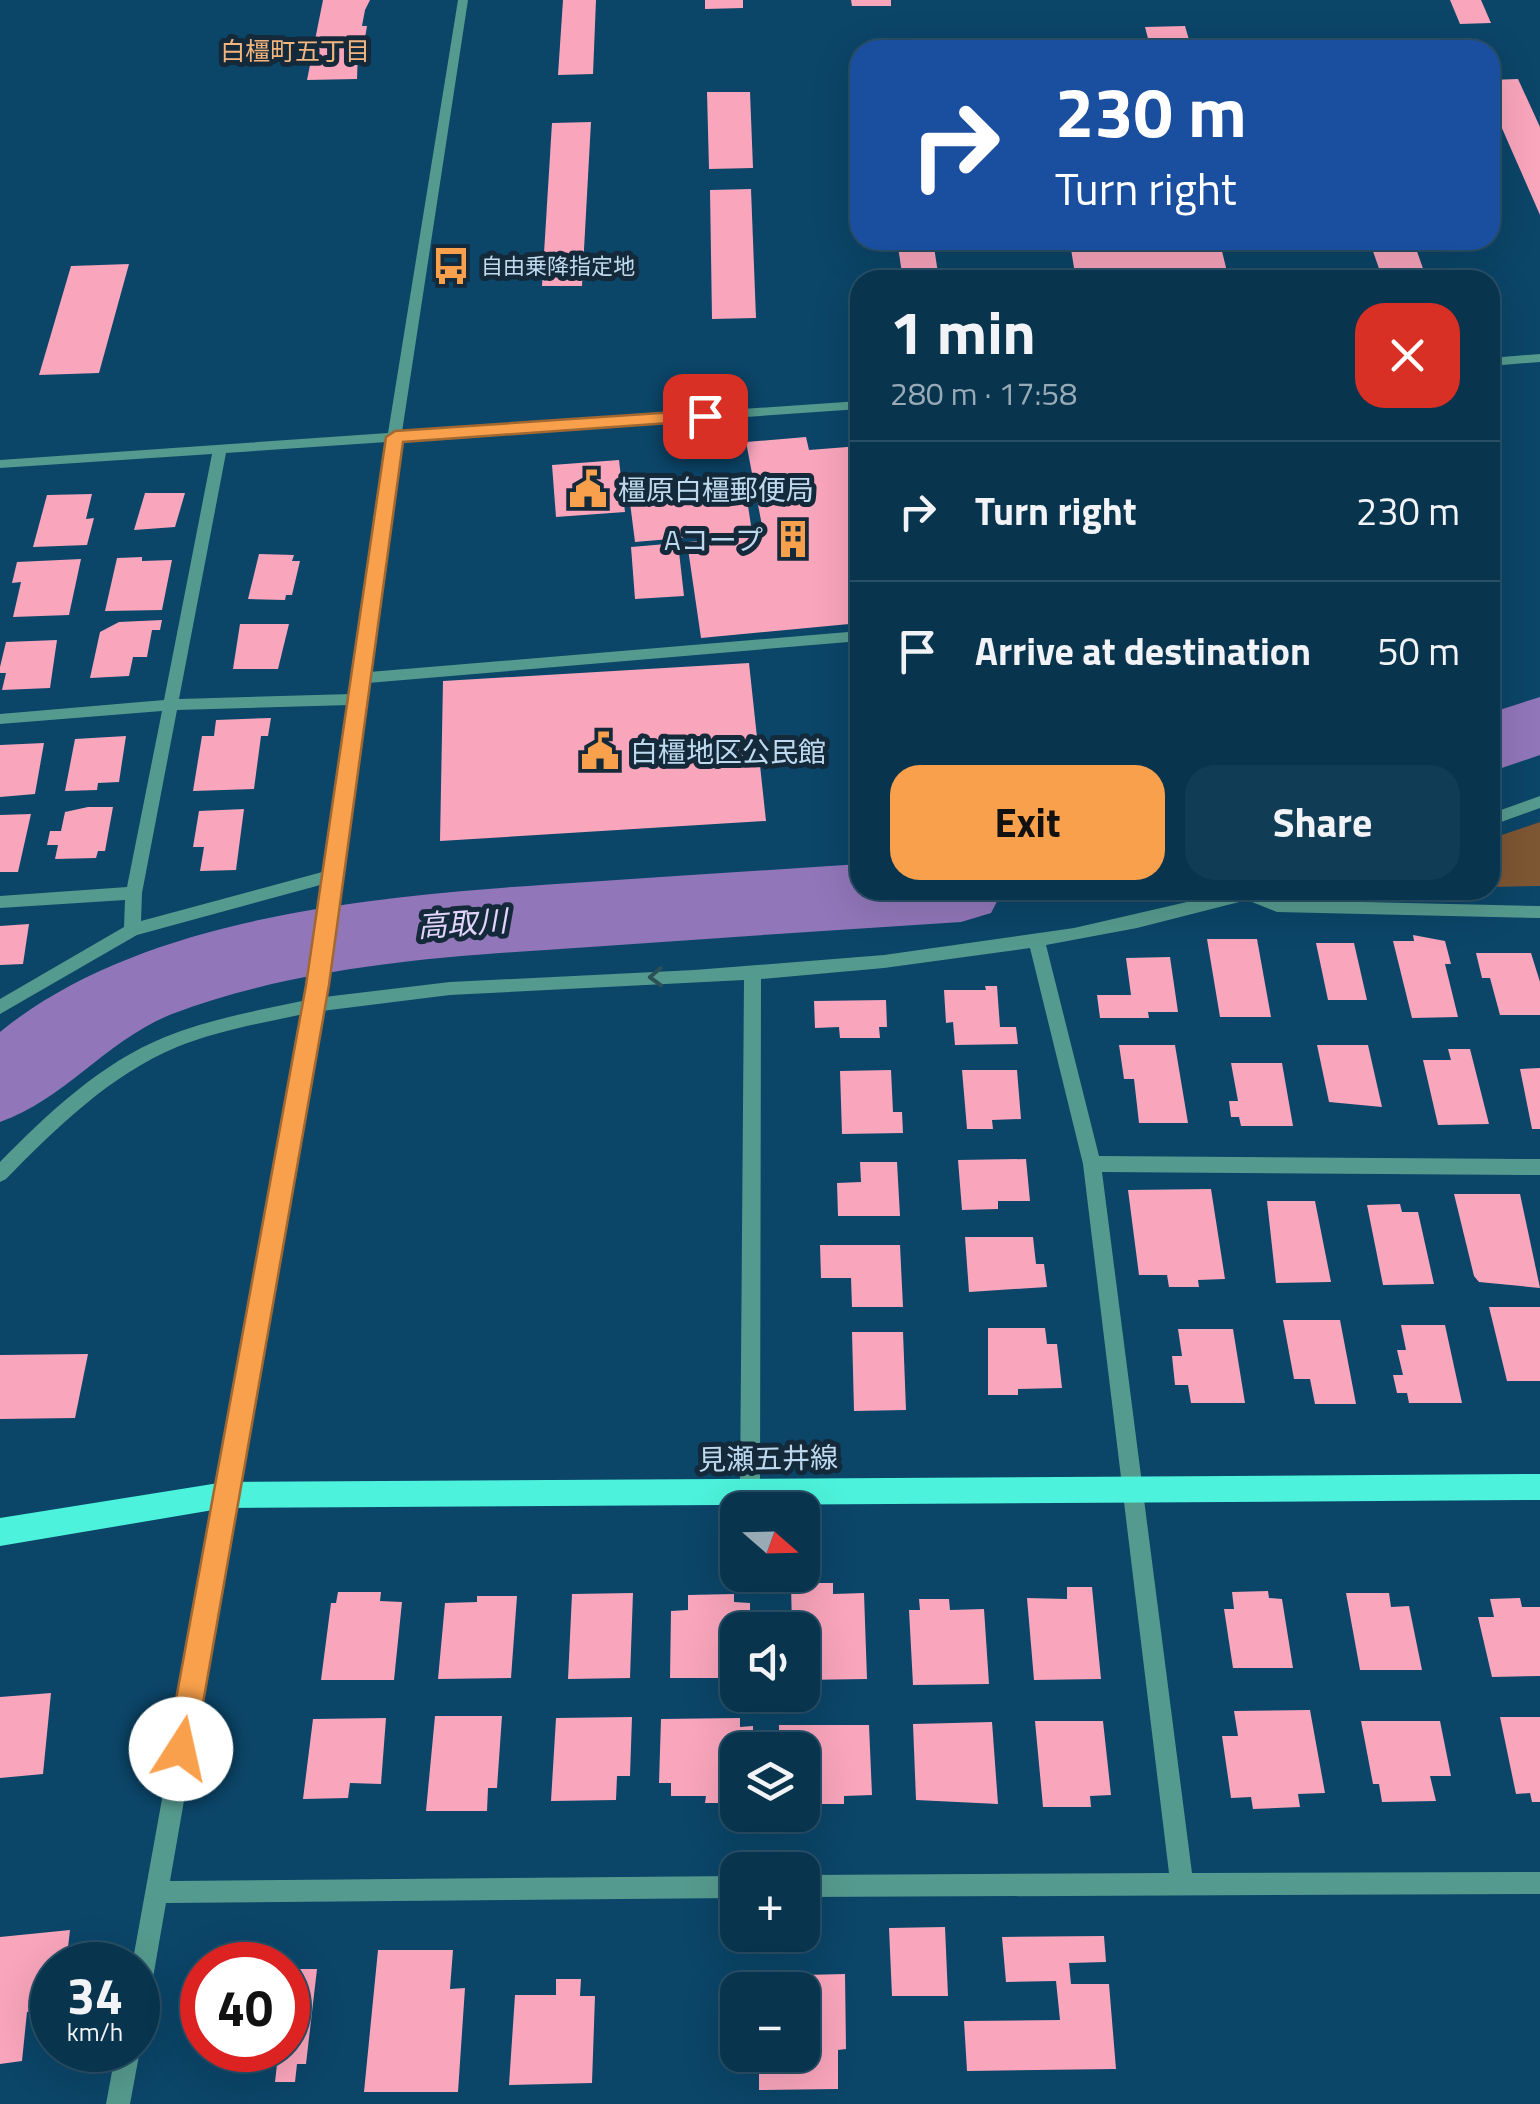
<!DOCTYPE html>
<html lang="en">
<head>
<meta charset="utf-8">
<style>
  body { margin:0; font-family:"Titillium Web","Noto Sans JP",sans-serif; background:#113c55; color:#f1f3f6; height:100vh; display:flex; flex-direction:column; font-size:38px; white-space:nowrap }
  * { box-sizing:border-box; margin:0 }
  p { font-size:32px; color:#98aab6 }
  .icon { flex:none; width:55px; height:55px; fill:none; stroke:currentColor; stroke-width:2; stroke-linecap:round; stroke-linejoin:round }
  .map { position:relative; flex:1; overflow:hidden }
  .sheet { position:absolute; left:850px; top:270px; width:650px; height:630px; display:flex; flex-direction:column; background:#08344e; border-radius:30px; box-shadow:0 10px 40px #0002,0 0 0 2px #294f66 }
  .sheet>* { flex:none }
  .top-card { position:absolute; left:850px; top:40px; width:650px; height:210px; border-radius:30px; box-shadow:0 10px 40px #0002,0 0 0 2px #294f66; background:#1a4fa0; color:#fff; overflow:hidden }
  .needle { width:65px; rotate:110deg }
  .fabs { position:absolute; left:720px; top:1492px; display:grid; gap:20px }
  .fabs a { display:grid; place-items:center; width:100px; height:100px; border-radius:20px; background:#08344e; box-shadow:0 10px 40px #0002,0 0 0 2px #294f66; font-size:50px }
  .speed { position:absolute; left:30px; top:1942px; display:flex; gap:20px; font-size:50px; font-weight:700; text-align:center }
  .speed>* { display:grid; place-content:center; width:130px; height:130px; border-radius:50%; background:#08344e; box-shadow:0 10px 40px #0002,0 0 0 2px #294f66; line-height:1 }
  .speed small { font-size:25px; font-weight:400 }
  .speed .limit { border:15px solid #d22; background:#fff; color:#111 }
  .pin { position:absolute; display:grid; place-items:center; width:85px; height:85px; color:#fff; margin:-42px; border-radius:20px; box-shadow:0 5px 15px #0006 }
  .me { position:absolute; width:110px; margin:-55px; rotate:10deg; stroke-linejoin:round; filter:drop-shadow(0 0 8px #0008) }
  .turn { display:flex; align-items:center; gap:35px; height:210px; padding:0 40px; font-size:45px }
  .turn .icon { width:130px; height:130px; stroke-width:2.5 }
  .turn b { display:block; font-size:70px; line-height:85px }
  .round { display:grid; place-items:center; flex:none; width:105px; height:105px; border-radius:30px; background:#113c55 }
  .headline { display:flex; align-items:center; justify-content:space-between; height:170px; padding:0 40px }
  h1 { font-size:60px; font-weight:700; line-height:75px }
  .primary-button { display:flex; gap:20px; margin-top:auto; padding:20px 40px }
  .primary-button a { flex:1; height:115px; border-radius:30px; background:#f8a04b; color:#111; font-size:40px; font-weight:700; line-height:115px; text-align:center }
  .primary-button a+a { background:#113c55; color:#f1f3f6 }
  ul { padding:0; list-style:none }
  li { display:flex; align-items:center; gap:30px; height:140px; padding:0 40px; border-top:2px solid #294f66 }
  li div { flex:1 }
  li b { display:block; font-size:38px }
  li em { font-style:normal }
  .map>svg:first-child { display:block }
  .green { fill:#7d5633 }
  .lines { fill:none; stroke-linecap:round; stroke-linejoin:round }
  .river { fill:#9176b9; fill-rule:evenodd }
  .building { fill:#f9a5bc }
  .minor { fill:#559a8e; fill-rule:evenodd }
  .major { fill:#4cf2db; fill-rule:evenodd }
  .oneway { stroke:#2b5157 }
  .route { fill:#f8a04b; stroke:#a16831; stroke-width:2.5 }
  .labels { text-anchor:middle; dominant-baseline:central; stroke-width:10; stroke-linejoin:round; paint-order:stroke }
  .far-poi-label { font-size:22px; fill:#bfdaef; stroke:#142a3a; text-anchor:start }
  .far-neighbourhood-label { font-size:25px; fill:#f3b57f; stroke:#142a3a }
  .poi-label { font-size:28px; fill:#bfdaef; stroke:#142a3a; text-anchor:start }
  .street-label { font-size:28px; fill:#bfdaef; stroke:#142a3a }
  .water-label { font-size:30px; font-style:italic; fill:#e2d4fa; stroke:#142a3a }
</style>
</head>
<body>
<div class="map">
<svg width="1540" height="2104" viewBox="0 0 1540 2104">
  <rect width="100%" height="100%" fill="#0b4568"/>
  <path class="green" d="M1540,822V886L1490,887V839Z"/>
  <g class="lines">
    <g class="river">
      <path d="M1540,697V755L1490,772V713Z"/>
      <path d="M860,864V890H1003L991,913L961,922C837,930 714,938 590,947C450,956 305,964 172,1014C108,1039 64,1100 0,1122V1032C149,910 401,894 587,882C678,876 769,870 860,864Z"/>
    </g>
  </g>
  <g class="building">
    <path d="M323,0H370L365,10L362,26H367L363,50L358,51L357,79L307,80Z"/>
    <path d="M563,0H596L593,74L558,75Z"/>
    <path d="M705,0H743V8L705,9Z"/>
    <path d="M851,0H891V6H852Z"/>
    <path d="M1450,0H1481L1491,23L1460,24Z"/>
    <path d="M1185,26L1192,50H1151L1145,27Z"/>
    <path d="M1518,79L1540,127V215L1490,101V80Z"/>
    <path d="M707,92H750L753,168L709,169Z"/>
    <path d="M591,122L582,286H542L552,123Z"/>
    <path d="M751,189L756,318L712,319L710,190Z"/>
    <path d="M897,240H933L939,280H903Z"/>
    <path d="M1369,240H1413L1426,277H1382Z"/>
    <path d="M1221,247L1229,280H1076L1071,249Z"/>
    <path d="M129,264L99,373L39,375L71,266Z"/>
    <path d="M806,437L809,450L860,446V623L701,638L687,542L764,536L746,442Z"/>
    <path d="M619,460L625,512L556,517L552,465Z"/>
    <path d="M745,486L752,532L635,542L629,495Z"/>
    <path d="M145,493H185L175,527L134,530Z"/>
    <path d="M92,494L86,519L94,518L87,545L33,547L47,495Z"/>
    <path d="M678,543L684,596L635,599L631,547Z"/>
    <path d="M259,554L294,555L292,561H300L292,595H286L285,600L248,599Z"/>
    <path d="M142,557V561L172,560L162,610L105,611L117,558Z"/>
    <path d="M81,559L69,615L13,617L21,582L12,583L17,562Z"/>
    <path d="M162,620L160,630H152L147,657H133L129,676L90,678L100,632L119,622Z"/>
    <path d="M240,624H289L278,669H233Z"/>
    <path d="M57,640L50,688L2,690L6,673H0V667L6,642Z"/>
    <path d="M749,663L766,821L440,841L443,681Z"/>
    <path d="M271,718L268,736H261L254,789L193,791L202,736H214L216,720Z"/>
    <path d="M126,736L119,782L98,783L97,790L65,791L75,739Z"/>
    <path d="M44,743L35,794L0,797V745Z"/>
    <path d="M88,807H113L105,851H98L96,858L55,859L58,845H47L50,831H61L65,812Z"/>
    <path d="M244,809L236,870L200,871L204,847H193L199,811Z"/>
    <path d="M31,814L18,872H0V815Z"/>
    <path d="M29,924L23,964L0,965V926Z"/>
    <path d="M1413,935L1445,941L1451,964H1445L1458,1017L1412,1018L1393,941H1414Z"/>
    <path d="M1207,939H1257L1271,1017H1220Z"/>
    <path d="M1316,943H1354L1367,1000H1328Z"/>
    <path d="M1476,953H1531L1540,982V1015H1500L1490,978H1482Z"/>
    <path d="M1170,957L1178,1012H1148L1149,1018H1100L1097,995H1131L1126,958Z"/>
    <path d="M985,986H997L1000,1027H1016L1018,1044L955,1045L953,1022L946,1023L944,990H986Z"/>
    <path d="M886,1000L887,1027H879L880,1038H840L839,1027L815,1028L814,1001Z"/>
    <path d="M1119,1045H1175L1188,1123H1139L1134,1079H1124Z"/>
    <path d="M1317,1045H1368L1382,1107L1329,1102Z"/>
    <path d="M1448,1049H1470L1489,1124L1438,1125L1423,1060H1451Z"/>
    <path d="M1231,1063H1282L1293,1126H1241L1239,1117H1231L1229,1101H1238Z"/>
    <path d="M1540,1068V1129H1532L1520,1069Z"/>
    <path d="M891,1070L893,1112H902L903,1133L842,1134L840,1071Z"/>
    <path d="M962,1070H1017L1021,1119L992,1120L993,1129H967Z"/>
    <path d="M1026,1159L1030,1201H998V1209L962,1210L958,1160Z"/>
    <path d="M860,1162H897L900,1216H838L837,1183L861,1182Z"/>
    <path d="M1211,1189L1225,1279L1198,1280L1199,1287H1169L1167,1275H1139L1128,1190Z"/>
    <path d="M1454,1194H1520L1540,1288L1479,1282L1474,1276Z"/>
    <path d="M1267,1201H1315L1331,1282L1276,1283Z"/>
    <path d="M1400,1204L1402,1212H1418L1434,1284L1383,1285L1367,1205Z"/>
    <path d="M965,1237H1033L1036,1264H1044L1047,1287L969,1292Z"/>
    <path d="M820,1245H900L903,1307H852L851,1278H821Z"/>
    <path d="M1489,1307H1540V1381H1507Z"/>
    <path d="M1283,1320H1340L1356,1404H1315L1310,1379H1294Z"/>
    <path d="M1401,1325H1445L1462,1403H1409L1407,1393H1397L1393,1375H1403L1397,1350H1406Z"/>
    <path d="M988,1328H1045L1047,1344H1057L1062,1388L1018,1389V1395H988Z"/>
    <path d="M1178,1329H1233L1245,1403H1191L1188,1385H1175L1172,1356H1182Z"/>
    <path d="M852,1332H903L906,1410L854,1411Z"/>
    <path d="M88,1354L75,1418L0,1419V1355Z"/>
    <path d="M791,1583H833V1594L864,1593L867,1679L802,1680V1630H792Z"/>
    <path d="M1067,1587H1092L1101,1679L1034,1680L1027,1598L1067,1599Z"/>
    <path d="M1268,1591L1269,1598L1282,1599L1293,1668H1233L1224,1609H1234L1232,1592Z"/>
    <path d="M338,1592H381L380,1601L402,1602L394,1680H321L331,1603H336Z"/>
    <path d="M633,1593L630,1678L568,1679L572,1594Z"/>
    <path d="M1346,1593H1389L1391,1607L1409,1606L1422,1670H1360Z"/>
    <path d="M734,1594V1602L750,1603V1630H738V1678H670L671,1611L688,1610V1595Z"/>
    <path d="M477,1596H517L511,1678L438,1679L445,1603L477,1602Z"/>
    <path d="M1520,1598L1522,1607H1540V1676L1492,1677L1478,1617H1494L1490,1599Z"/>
    <path d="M919,1599H949L950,1610L984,1609L989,1684L913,1685L909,1610H920Z"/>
    <path d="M51,1693L43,1774L0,1778V1697Z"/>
    <path d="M1310,1710L1325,1793L1298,1794L1300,1807L1253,1809L1251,1797L1231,1798L1222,1736H1238L1234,1711Z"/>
    <path d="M435,1716H502L497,1788H488L487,1811H426Z"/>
    <path d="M632,1717L630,1776H617L616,1800L551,1801L556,1718Z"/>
    <path d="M1500,1717H1540V1802H1532L1530,1793L1516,1794Z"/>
    <path d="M386,1718L381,1784L350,1783L348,1798L303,1799L313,1719Z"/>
    <path d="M740,1718V1727L753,1726V1750H738V1803H705L706,1796H671V1783H659L661,1719Z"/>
    <path d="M1035,1721H1103L1111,1795L1090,1796L1091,1807H1043Z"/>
    <path d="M1361,1721H1440L1451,1776H1430L1436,1801L1382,1802L1379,1784H1373Z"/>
    <path d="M992,1722L998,1804L916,1800L913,1724Z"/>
    <path d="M779,1725H869L872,1795L844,1796V1804H808L807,1790H802V1750H779Z"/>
    <path d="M945,1927L948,1996H892L889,1928Z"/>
    <path d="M70,1930L66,1965H52V2010L27,2012L22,2061L0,2064V1937Z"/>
    <path d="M1104,1936L1106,1962L1069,1963L1071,1984H1109L1116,2069L967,2071L964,2021L1060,2020L1056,1981L1006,1982L1002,1937Z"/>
    <path d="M378,1950H453L450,1989L465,1988L458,2092H364Z"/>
    <path d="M288,1969H317L306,2064H297L295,2082H275L277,2064L228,2065L230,2050H288Z"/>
    <path d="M845,1974L846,2049L838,2050V2089L759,2090V2055H802V1990H758V1976Z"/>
    <path d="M556,1979H581L580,1996H595L592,2083L509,2085L515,1995H556Z"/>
  </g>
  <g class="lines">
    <g class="minor">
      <path d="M458,0H468L402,432L860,401V409L400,441L369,672L860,631V641L368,683L324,997L450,982L694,970L884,955L1074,928L1239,890H1270L1266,895L1278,900L1540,906V918L1277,912L1247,900L1137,928L1046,945L1099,1156L1540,1159V1175L1102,1172L1192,1873L1540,1872V1894L802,1897V1875L1169,1873L1083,1164L1030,948L884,968L761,979L760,1490L757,1497L750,1499L743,1497L740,1490L744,980L450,995L322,1011L170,1881L738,1876V1898L166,1903L150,1995L146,2003L138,2006V1965H132L304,1014C261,1023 217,1031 177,1047C110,1075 56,1128 6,1179L0,1182V1162C48,1113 101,1063 165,1037C210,1019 259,1010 307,1000L324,884L137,935L0,1014V999L124,927L125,900L0,908V896L127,887L162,711L0,724V714L164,700L212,454L0,468V460L388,433ZM387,442L351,694L179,699L226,453ZM349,705L326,871L141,921L142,893L177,710Z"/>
      <path d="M1540,354V362L1490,366V358Z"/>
      <path d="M1540,796V808L1490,826V814Z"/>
      <path d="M138,2044L140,2050L130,2104H106L116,2050H138Z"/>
    </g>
    <path class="major" d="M1540,1474V1500L225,1508L0,1546V1518L225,1482Z"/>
  </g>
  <defs><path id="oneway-chevron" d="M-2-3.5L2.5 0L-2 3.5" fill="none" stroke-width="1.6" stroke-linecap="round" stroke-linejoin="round" transform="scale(2.5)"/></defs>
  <use class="oneway" href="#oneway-chevron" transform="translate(656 977) rotate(178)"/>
  <path class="route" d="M705,410L711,412V420L403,442L329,985L195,1749L191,1759L181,1763L171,1759L167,1749L306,985L386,437L395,431Z"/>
  <defs>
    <g id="bus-bare" transform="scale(3)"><path d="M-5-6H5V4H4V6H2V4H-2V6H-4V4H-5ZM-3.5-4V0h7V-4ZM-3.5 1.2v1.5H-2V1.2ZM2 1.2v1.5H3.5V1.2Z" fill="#f8a04b" stroke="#142a3a" stroke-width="2.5" paint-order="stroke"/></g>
    <g id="civic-bare" transform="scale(3)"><path d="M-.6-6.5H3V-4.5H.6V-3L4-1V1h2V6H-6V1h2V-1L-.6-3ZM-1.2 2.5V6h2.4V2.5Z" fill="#f8a04b" stroke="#142a3a" stroke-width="2.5" paint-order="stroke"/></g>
    <g id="building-bare" transform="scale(3)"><path d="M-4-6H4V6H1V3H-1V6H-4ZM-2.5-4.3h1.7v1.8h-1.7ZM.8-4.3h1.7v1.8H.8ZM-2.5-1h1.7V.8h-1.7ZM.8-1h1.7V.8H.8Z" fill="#f8a04b" stroke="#142a3a" stroke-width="2.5" paint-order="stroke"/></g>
  </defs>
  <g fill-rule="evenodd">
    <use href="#bus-bare" x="451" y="266"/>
    <use href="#civic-bare" x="588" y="489"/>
    <use href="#building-bare" x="793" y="539"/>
    <use href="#civic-bare" x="600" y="751"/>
  </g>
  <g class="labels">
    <g class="far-poi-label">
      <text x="481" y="266">自由乗降指定地</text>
    </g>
    <g class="far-neighbourhood-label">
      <text x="295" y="51">白橿町五丁目</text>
    </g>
    <g class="poi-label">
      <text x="618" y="489">橿原白橿郵便局</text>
      <text x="763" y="539" text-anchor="end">Aコープ</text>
      <text x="630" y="751">白橿地区公民館</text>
    </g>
    <g class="street-label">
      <text transform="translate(768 1458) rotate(-1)">見瀬五井線</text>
    </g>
    <g class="water-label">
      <text transform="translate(462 923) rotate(-4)">高取川</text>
    </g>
  </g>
</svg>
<div class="fabs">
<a><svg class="needle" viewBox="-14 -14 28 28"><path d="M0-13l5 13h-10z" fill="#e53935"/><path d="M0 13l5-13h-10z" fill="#98aab6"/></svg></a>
<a><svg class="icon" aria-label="sound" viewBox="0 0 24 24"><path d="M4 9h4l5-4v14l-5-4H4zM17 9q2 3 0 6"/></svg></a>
<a><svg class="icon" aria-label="layers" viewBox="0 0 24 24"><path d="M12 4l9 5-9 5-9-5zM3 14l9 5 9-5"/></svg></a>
<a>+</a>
<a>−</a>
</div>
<div class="speed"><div>34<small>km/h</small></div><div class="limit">40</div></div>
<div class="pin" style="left:705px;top:416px;background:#d93025"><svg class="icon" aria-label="arrive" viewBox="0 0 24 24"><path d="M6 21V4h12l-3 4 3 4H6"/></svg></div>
<svg class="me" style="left:181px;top:1749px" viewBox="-20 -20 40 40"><circle r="19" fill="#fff"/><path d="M0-13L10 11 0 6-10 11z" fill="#f8a04b"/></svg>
<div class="top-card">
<div class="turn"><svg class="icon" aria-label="right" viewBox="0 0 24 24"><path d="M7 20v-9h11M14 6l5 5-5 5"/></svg><div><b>230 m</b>Turn right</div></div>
</div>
<section class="sheet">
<div class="headline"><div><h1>1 min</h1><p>280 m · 17:58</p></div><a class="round" style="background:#d93025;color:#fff"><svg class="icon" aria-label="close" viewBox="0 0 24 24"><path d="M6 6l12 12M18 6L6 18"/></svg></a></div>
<ul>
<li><svg class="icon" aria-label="right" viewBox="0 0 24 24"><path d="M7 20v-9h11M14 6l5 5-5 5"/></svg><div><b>Turn right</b></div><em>230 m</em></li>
<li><svg class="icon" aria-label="arrive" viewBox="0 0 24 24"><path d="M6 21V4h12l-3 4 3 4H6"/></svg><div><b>Arrive at destination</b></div><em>50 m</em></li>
</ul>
<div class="primary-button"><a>Exit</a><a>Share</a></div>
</section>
</div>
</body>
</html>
